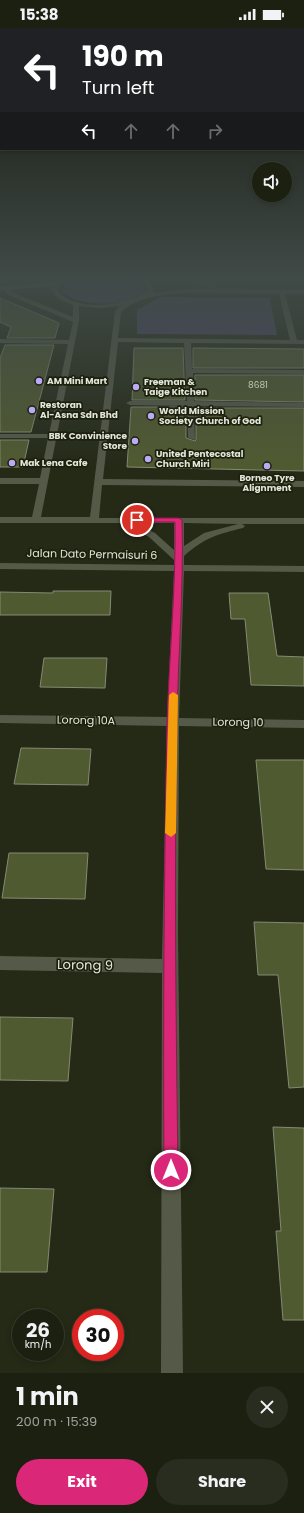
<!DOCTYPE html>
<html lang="en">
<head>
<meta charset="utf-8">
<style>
  body { margin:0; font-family:Poppins,sans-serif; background:#292d1f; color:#f1f3f6; height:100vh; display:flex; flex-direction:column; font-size:15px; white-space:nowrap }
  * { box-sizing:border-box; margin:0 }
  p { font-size:13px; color:#a0a39f }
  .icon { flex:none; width:22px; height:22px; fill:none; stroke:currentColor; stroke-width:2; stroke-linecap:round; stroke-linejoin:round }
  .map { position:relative; height:1345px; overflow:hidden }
  .sheet { display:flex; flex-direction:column; background:#1c2011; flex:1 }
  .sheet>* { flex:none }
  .hud { position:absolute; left:0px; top:0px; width:304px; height:122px; box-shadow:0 2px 6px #0003,0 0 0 1px #3a3e31; background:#202124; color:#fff; overflow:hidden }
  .tools { position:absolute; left:252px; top:134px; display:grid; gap:8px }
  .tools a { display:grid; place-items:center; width:40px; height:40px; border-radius:50%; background:#1c2011; box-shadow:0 2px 6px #0003,0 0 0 1px #3a3e31; font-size:20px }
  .speed { position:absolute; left:12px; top:1281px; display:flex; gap:8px; font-size:20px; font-weight:700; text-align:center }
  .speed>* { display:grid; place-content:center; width:52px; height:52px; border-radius:50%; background:#1c2011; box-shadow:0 2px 6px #0003,0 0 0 1px #3a3e31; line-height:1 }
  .speed small { font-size:10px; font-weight:400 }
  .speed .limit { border:6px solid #d22; background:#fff; color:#111 }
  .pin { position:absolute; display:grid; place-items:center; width:34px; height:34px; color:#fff; margin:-17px; border:2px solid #fff; border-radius:50%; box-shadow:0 1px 4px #0007 }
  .me { position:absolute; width:44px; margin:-22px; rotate:0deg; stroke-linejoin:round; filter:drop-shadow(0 0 3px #0008) }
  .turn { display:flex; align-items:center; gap:14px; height:84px; padding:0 16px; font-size:18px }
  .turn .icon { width:52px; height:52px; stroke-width:2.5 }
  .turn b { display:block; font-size:28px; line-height:34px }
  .lanes { display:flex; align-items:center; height:38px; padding:0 16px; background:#0003; justify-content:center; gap:20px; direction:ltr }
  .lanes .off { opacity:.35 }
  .round { display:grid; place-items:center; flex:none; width:42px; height:42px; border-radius:21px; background:#292d1f }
  .summary { display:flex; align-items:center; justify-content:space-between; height:68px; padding:0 16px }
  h1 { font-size:24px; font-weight:700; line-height:30px }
  .button { display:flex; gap:8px; margin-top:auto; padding:8px 16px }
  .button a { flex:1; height:46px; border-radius:24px; background:#db2777; color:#fff; font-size:16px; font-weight:700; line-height:46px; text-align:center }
  .button a+a { background:#292d1f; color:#f1f3f6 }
  .status { display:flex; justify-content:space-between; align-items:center; height:28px; padding:0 20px; background:#1c2011; direction:ltr }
  .status svg { height:11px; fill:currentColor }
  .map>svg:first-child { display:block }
  .green { fill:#4e466b }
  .building { fill:#505a31; stroke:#848a74 }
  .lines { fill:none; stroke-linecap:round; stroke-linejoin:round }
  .minor { fill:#555948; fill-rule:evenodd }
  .route { fill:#db2777; stroke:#8e194d }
  .slow { fill:#f59e0b }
  .poi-dot { fill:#bbaaf6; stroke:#1c200d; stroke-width:1.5 }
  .labels { text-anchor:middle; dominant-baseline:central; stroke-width:3.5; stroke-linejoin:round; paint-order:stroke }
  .far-poi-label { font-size:9px; font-weight:bold; fill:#e3e7da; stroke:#1c200d; text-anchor:start }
  .number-label { font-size:9px; fill:#bec4b0 }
  .street-label { font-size:11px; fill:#e3e7da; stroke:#1c200d }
  .near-street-label { font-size:13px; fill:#e3e7da; stroke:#1c200d }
</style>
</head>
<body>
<div class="status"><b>15:38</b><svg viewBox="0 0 49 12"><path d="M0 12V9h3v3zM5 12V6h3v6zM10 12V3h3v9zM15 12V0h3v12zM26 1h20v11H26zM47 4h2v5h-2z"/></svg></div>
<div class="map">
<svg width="304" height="1345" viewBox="0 0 304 1345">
  <rect width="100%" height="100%" fill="#252a17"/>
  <g class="green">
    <path d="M75,252H133L144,259V263C127,280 81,279 63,265V260L67,255Z"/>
    <path d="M161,269L270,270L277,307L137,306V282Z"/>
  </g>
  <g class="building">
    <path d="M0,270L59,295L55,310H7L11,299L0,294Z"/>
    <path d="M5,317H54L31,404H0V330Z"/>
    <path d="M134,320H183L185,372H132Z"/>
    <path d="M193,320L304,321V340H193Z"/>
    <path d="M195,347H304V374L195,372Z"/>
    <path d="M131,379H186V410L195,413L196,412V380H304V443L127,439Z"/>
    <path d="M0,412H29L23,439H0Z"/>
    <path d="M53,563H111L110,587H0V564L53,565Z"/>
    <path d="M229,565H268L277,628L304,629V658L251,657L245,591H231Z"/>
    <path d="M44,630H107L105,660L40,659Z"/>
    <path d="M21,720L91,721L88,757L14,756Z"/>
    <path d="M256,732H304V842L266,841Z"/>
    <path d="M9,825H88L85,871L2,870Z"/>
    <path d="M254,894L304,895V1059L289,1060L278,947H258Z"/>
    <path d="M0,989L73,990L68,1053L0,1052Z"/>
    <path d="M273,1099L304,1100V1292H283L276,1203H281Z"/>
    <path d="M0,1160L54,1161L47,1244H0Z"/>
  </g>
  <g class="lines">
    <g class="minor">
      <path d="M61,252H68L59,257L57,262C75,285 126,279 148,262L146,257L139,252H145L151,255L154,263L153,265L188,261L304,262V266H285L297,312H304V316L191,315L192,341L304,342V346L193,345L194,373L304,375V379L194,378L195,412L188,410L187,378L130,377L126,375L130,373H187L184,315L118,314L103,451L304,453V459L102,457L99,490H304V496H242L245,498L243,500C218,506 204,510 184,528V537L304,538V544L184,543L179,690L304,692V700L179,698L178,905L183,1345H161L162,945L0,942V928L162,931L167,698L0,695V687L167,689L174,543L0,541V535L174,537V532L149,509L122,495H0V489H32L39,456H0V450H40L48,410H0V406H49L68,316L0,315V311L69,312L73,294L6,266V262L0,263V259L56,254ZM53,258L51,262L58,271L73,277V289L11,264L12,262ZM188,265L279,266L290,312L118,310L121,284C140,267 164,267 188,265ZM79,278L100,280L120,278L115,283L90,489H41L79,293ZM136,495H174V522L155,505ZM184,495L238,496L204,505L184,518Z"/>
      <path d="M190,252H197L217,259L212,260Z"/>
    </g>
  </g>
  <linearGradient id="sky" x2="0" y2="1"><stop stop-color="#14170d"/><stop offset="0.57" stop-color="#404a47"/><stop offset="1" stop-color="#404a47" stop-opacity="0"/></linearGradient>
  <rect width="304" height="440" fill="url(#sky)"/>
  <path class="route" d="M137,490H179L182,492C184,560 178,627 177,695C174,844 176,993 178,1142L176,1147L171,1149L166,1147L164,1142C163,993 164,845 167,696C169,629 176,562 175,494H134L133,492Z"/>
  <path class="slow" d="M173,664L178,667L176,805L171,809L165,805L169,667Z"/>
  <g class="poi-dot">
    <circle cx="39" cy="353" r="4"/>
    <circle cx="136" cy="359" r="4"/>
    <circle cx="32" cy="382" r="4"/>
    <circle cx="151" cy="388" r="4"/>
    <circle cx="135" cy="413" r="4"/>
    <circle cx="148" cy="431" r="4"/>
    <circle cx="12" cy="435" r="4"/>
    <circle cx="267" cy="438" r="4"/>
  </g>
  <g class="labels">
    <g class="far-poi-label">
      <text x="47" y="353">AM Mini Mart</text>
      <text x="144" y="354">Freeman &amp;<tspan x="144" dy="10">Taige Kitchen</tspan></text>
      <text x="40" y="377">Restoran<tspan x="40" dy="10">Al-Asna Sdn Bhd</tspan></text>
      <text x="159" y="383">World Mission<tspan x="159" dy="10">Society Church of God</tspan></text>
      <text x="127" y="408" text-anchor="end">BBK Convinience<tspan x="127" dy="10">Store</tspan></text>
      <text x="156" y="426">United Pentecostal<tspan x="156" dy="10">Church Miri</tspan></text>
      <text x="20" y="435">Mak Lena Cafe</text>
      <text x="267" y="450" text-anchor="middle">Borneo Tyre<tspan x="267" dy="10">Alignment</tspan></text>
    </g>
    <g class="number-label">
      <text x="258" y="357">8681</text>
    </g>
    <g class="street-label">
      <text transform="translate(92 526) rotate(1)">Jalan Dato Permaisuri 6</text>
      <text transform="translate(86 692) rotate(1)">Lorong 10A</text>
      <text transform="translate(238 694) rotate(1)">Lorong 10</text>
    </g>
    <g class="near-street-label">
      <text transform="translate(85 937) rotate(1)">Lorong 9</text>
    </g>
  </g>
</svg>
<div class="tools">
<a><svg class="icon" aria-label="sound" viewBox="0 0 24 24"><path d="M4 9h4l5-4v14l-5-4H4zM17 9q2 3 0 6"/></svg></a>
</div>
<div class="speed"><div>26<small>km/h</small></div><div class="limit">30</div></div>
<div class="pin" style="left:137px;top:492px;background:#d93025"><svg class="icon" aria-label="arrive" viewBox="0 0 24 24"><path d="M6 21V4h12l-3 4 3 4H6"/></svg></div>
<svg class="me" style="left:171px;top:1142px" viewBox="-20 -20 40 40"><circle r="17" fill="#db2777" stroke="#fff" stroke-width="3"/><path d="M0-11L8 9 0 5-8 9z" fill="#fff"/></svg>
<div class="hud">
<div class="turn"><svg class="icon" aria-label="left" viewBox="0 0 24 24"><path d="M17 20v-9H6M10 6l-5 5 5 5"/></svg><div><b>190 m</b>Turn left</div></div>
<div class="lanes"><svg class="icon" aria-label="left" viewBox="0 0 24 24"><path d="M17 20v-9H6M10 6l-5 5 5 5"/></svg><svg class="icon off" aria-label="ahead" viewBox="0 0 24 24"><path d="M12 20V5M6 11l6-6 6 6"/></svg><svg class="icon off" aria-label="ahead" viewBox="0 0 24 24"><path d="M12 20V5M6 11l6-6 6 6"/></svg><svg class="icon off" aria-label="right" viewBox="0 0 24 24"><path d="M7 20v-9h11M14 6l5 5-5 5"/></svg></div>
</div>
</div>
<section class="sheet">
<div class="summary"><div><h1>1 min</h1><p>200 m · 15:39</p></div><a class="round"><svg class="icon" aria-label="close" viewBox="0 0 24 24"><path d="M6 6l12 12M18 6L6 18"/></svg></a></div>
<div class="button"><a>Exit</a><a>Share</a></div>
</section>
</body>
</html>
